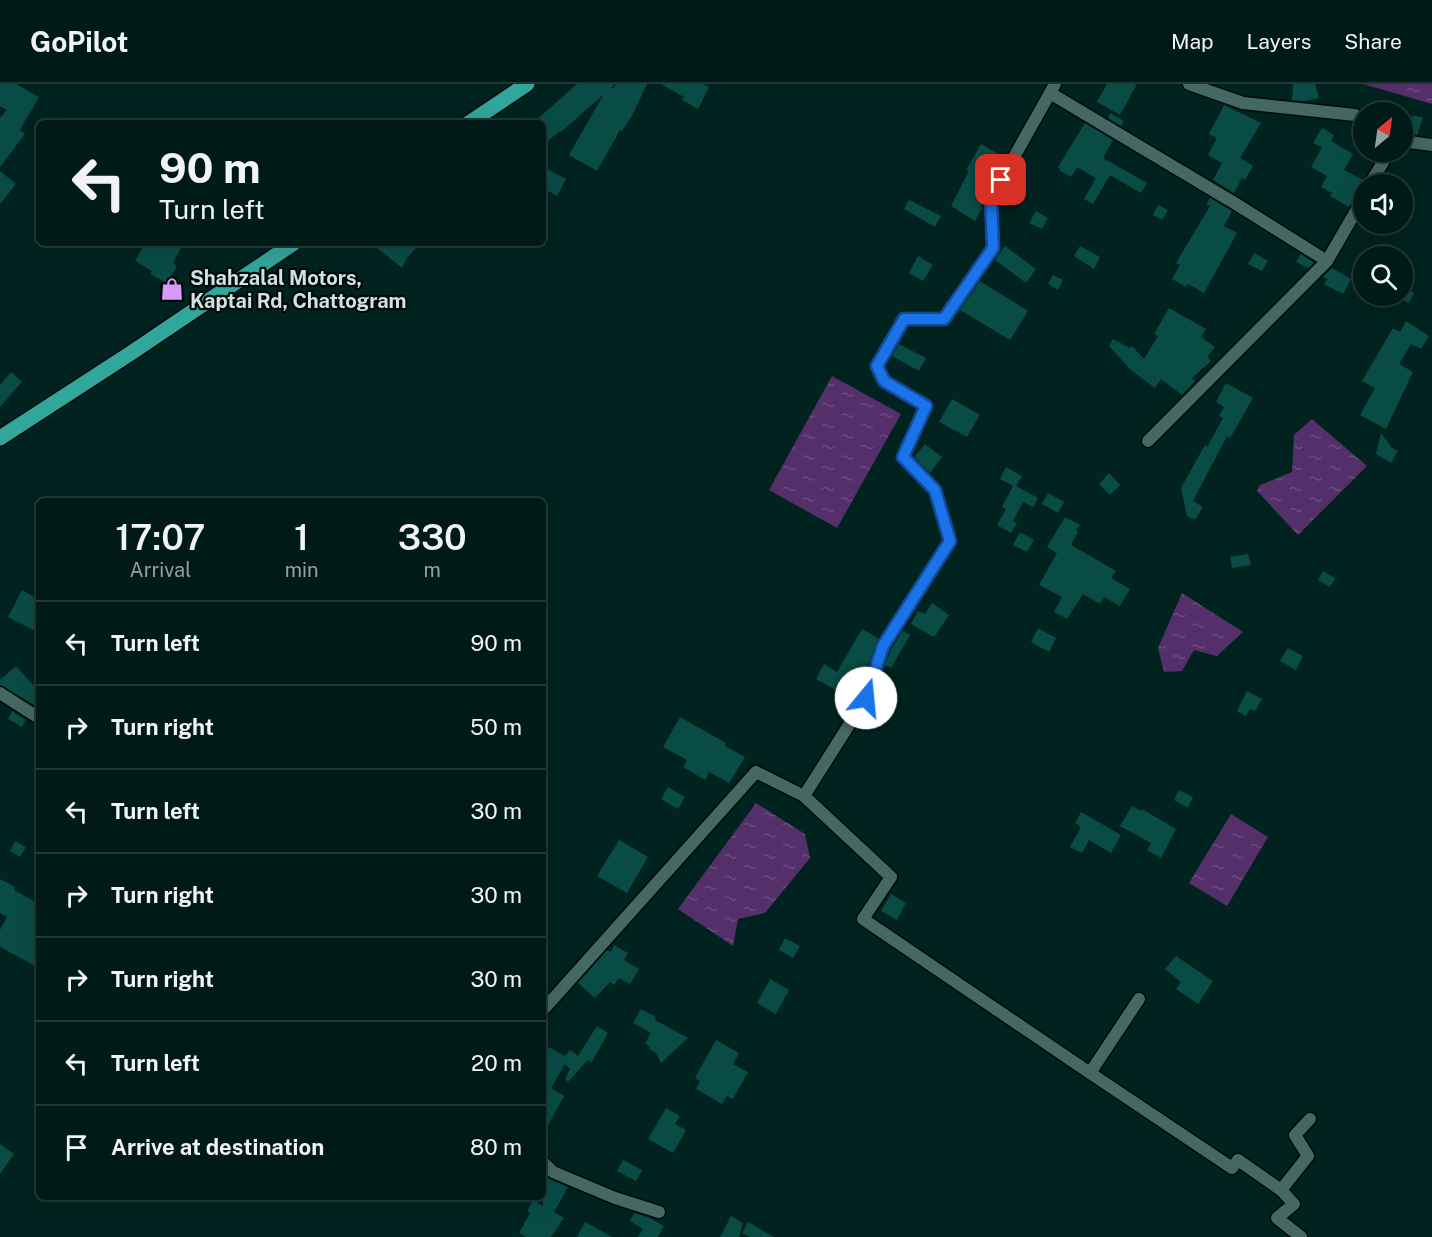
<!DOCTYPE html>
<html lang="en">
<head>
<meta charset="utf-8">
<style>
  body { margin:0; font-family:"Public Sans",sans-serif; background:#0e2724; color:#f1f3f6; height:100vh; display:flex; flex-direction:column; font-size:22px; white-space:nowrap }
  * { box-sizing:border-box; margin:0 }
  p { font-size:20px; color:#95a1a1 }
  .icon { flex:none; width:33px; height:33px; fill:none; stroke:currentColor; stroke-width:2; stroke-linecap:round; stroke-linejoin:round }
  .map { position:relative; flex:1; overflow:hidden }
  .details { position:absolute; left:36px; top:414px; width:510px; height:702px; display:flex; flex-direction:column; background:#001a17; border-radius:9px; box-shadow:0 6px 24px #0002,0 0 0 2px #223836 }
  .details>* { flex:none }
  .top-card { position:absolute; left:36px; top:36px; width:510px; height:126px; border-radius:9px; box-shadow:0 6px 24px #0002,0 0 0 2px #223836; background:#001a17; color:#f1f3f6; overflow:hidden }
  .needle { width:39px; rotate:29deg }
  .buttons { position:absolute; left:1353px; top:18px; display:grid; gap:12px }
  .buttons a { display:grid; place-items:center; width:60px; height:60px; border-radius:50%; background:#001a17; box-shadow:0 6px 24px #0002,0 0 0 2px #223836; font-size:30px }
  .pin { position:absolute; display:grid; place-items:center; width:51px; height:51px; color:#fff; margin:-26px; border-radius:12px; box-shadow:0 3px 9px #0006 }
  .me { position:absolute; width:66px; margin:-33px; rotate:17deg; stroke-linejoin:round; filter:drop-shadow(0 0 4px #0008) }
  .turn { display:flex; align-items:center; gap:21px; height:126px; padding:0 24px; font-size:27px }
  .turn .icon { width:78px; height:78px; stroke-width:2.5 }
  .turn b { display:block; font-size:42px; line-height:51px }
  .eta { display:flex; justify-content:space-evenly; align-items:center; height:102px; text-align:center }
  .eta b { font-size:36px; font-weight:600; line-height:42px }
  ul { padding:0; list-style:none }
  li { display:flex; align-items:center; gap:18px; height:84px; padding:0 24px; border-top:2px solid #223836 }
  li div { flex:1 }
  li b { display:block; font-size:22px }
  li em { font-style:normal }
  header { display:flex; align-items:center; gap:36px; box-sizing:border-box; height:84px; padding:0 30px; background:#001a17; border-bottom:2px solid #223836 }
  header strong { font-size:28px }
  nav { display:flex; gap:33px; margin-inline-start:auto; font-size:21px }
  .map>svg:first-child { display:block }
  .water { fill:url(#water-ripples) }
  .building { fill:#094c46 }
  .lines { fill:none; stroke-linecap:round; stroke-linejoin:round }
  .minor-casing { stroke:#000b09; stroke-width:15 }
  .primary-casing { stroke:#000b09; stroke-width:18 }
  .minor { stroke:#456863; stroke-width:12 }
  .primary { stroke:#32a69b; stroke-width:15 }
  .route-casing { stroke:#114b97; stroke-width:15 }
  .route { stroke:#1a73e8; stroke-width:10 }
  .labels { text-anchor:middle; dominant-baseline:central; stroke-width:4.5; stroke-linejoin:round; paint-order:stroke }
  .poi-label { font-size:20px; font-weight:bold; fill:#d0e3e0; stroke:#010908; text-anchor:start }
</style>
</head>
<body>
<header>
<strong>GoPilot</strong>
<nav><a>Map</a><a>Layers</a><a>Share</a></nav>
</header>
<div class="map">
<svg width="1432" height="1153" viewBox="0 0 1432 1153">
  <defs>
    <pattern id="water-ripples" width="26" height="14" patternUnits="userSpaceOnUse" patternTransform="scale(1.5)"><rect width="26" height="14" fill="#542f6a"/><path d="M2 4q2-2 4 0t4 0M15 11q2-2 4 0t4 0" fill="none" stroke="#6c4d7f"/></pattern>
  </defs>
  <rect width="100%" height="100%" fill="#00231f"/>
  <g class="water">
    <path d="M1363,0H1432V20Z"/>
    <path d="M832,292L901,330L837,444L769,406Z"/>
    <path d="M1312,335L1367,382L1298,451L1257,407L1260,401L1292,388L1294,351Z"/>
    <path d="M1182,509L1243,548L1217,572L1194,566L1182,587L1164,588L1158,564Z"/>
    <path d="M756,719L805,750L810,774L765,829L738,835L733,862L678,825Z"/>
    <path d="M1231,730L1268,753L1227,822L1189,799Z"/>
  </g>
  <g class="building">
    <path d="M0,0H16L39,13L20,46L25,50L0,83V34L7,26L0,22Z"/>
    <path d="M577,0H615L611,4L613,5L616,0H647L632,32L622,47L620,46L597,87L569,71L604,10L561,48L560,47L543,61V39H533Z"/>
    <path d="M661,0H703L709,3L698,25L682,16L684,13Z"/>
    <path d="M1107,0H1137L1120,31L1097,18Z"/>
    <path d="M1293,0H1315L1319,14L1305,17L1292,16Z"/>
    <path d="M1224,21L1261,39L1240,74L1253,82L1245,96L1242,94L1234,109L1213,96L1222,79L1208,71L1217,54L1209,50Z"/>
    <path d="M1110,29L1124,37L1121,42L1108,34Z"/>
    <path d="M1413,31L1423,34L1417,51L1402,49V38L1410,39Z"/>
    <path d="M1085,39L1113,56L1103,74L1147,99L1141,109L1110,91L1093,120L1084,115L1096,94L1077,83L1071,93L1059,86L1060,84L1058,83Z"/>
    <path d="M1322,44L1334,51L1331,57L1353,70L1344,86L1363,96V104L1357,109L1349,123L1330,112L1332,109L1321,103L1327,92L1311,83L1322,63L1313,59Z"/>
    <path d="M981,60L1004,73L984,110L981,123L982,124L975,137L951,122L969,87L966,86Z"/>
    <path d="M543,83L566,95L557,112L543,104Z"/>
    <path d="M0,87L16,100L0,120Z"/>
    <path d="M1210,114L1232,127L1224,142L1237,149L1204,209L1188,200L1186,203L1172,195L1180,181L1176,179L1210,122L1206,120Z"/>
    <path d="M909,116L941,132L935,143L904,125Z"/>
    <path d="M1158,121L1168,126L1162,136L1153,131Z"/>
    <path d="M1036,127L1048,134L1042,145L1029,139Z"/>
    <path d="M145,159H184L173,179L177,182L167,199L150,190L152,187L135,177Z"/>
    <path d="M371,159H421L407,174L402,184Z"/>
    <path d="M1005,162L1036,185L1026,199L995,176Z"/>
    <path d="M1080,162L1100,173L1094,185L1074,172Z"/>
    <path d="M1254,169L1268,177L1262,187L1248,180Z"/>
    <path d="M1301,170L1314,179L1308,184L1296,178Z"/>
    <path d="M918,172L933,181L923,197L909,189Z"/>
    <path d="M1332,184L1351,195L1343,210L1324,200L1327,195L1323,193Z"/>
    <path d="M1053,191L1063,196L1058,206L1048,200Z"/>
    <path d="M980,197L1028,227L1010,256L960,226Z"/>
    <path d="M1404,204L1414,209L1409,219L1398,214L1402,212Z"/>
    <path d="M1169,224L1206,245L1201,253L1215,263L1207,273L1211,277L1192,294L1195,297L1182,311L1161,295L1155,304L1131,286L1109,262L1113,255L1130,264L1132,262L1144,275L1158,252L1154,250Z"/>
    <path d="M1406,237L1429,252L1421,265L1411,260L1399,280L1413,288L1386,345L1360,331L1375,304L1362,297L1393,244L1400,248Z"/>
    <path d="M899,260L926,274L919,287L892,272Z"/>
    <path d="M11,288L22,298L0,323V301Z"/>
    <path d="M1226,299L1253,314L1230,354L1227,352L1193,417L1203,423L1195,436L1187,432L1181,404L1205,361L1207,363L1223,334L1219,332L1224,323L1216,318Z"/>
    <path d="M952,315L980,331L967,353L939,338Z"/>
    <path d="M1381,349L1392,364L1398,367L1391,379L1376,370Z"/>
    <path d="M925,360L942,373L930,389L914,373Z"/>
    <path d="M1006,383L1022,392L1016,402L1038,414L1033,423L1023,418L1013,437L1017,439L1011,449L997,441L1006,425L1002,423L1013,402L1000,395Z"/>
    <path d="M1109,389L1120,401L1110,411L1099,400Z"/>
    <path d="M1048,409L1064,418L1058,429L1042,420Z"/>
    <path d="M1065,433L1080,441L1076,446L1078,448L1071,461L1116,487L1111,494L1130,505L1120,522L1104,513L1100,520L1083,510L1067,535L1054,528L1062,513L1039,501L1057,469L1047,463Z"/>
    <path d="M1020,448L1034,456L1027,468L1013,461Z"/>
    <path d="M1248,470L1251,481L1232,484L1230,473Z"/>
    <path d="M1323,487L1335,494L1330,503L1318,496Z"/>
    <path d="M22,506L39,516V535L33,546L8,533Z"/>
    <path d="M932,519L949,531L934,553L911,540L918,527L925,530Z"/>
    <path d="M1038,544L1056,554L1049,568L1031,558Z"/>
    <path d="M862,545L878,554L870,576L850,614L816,595L824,580L837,588Z"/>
    <path d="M902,547L910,551L891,584L885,581L891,566Z"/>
    <path d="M1288,564L1303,572L1296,586L1280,577Z"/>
    <path d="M16,582L33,601L39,591V624L0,601V596Z"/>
    <path d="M1247,607L1262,615L1255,627L1250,625L1246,632L1237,627Z"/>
    <path d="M12,627L26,636L22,643L8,635Z"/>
    <path d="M680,633L726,659L725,662L745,673L729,699L709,688L705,696L683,683L687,676L663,663Z"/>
    <path d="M668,703L685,713L678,725L661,715Z"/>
    <path d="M1179,706L1193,713L1188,724L1174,716Z"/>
    <path d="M1132,722L1141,727L1142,725L1176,745L1161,774L1147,766L1151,759L1120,742Z"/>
    <path d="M1081,728L1121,751L1111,769L1089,756L1082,769L1070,763L1081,743L1075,739Z"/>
    <path d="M619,756L648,773L627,809L597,792Z"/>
    <path d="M15,757L26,763L20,773L10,767Z"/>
    <path d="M0,795L15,803L14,806L39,820V884L0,863V846L7,833L0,829Z"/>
    <path d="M891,810L906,819L897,836L881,827Z"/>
    <path d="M785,854L800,862L793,874L779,866Z"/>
    <path d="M614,861L628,869L624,876L639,885L630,900L619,894L614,901L610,898L595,914L578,899L607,866L611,868Z"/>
    <path d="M1176,872L1213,897L1198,920L1176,905L1181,898L1165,885Z"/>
    <path d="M770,895L789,906L776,930L757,919Z"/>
    <path d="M641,925L656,933L655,936L688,954L661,979L656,969L649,965L650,963L645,959L651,949L633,939Z"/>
    <path d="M597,942L608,949L592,978L588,976L568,998L565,995L570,985L565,980L551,1004L564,1012L543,1050V960L565,972L570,966L578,972Z"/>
    <path d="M716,956L739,969L733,980L748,988L733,1015L727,1012L722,1020L696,1005L700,997L695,994Z"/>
    <path d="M666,1024L680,1032L675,1040L686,1046L673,1069L648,1055Z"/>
    <path d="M0,1060L14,1070L0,1090Z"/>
    <path d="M623,1076L642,1086L636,1097L617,1087Z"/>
    <path d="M543,1090L549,1095L568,1103L554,1128L564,1134L551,1153H526L519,1149L530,1129L527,1127L533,1116L543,1122Z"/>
    <path d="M634,1129L648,1133L664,1142L658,1153H638L643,1145L630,1137Z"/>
    <path d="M731,1132L743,1139L739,1153H720Z"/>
    <path d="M585,1138L612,1153H577Z"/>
    <path d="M748,1138L760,1145L774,1153H750L742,1149Z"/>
  </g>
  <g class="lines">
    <g class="minor-casing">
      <g id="minor">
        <path d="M1189,0L1243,19L1355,31L1364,36"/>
        <path d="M1050,9L1236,120L1327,177L1364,113"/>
        <path d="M1402,57L1432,61"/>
        <path d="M1370,100L1389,68"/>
        <path d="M1148,357L1327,177"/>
        <path d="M0,609L39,634"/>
        <path d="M804,712L866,614L883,562L950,457L935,406L903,373L926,322L884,297L877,282L904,235H944L993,164L991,114L1055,0"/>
        <path d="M1139,915L1090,989L1232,1084L1238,1076L1281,1106"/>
        <path d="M543,926L756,688L804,712L891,793L863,835L1090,989"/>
        <path d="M543,1078L553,1088L615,1114L659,1128"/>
        <path d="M1301,1153L1277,1134L1294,1120L1281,1106L1308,1072L1295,1051L1310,1035"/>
      </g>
    </g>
    <g class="primary-casing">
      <g id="primary">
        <path d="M469,39L527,0"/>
        <path d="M0,354L131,269L294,159"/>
      </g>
    </g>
    <use href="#minor" class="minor"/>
    <use href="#primary" class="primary"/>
  </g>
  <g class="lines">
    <g class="route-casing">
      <path id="route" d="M866,614L883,562L950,457L935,406L903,373L926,322L884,297L877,282L904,235H944L993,164L991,114L1001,96"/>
    </g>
    <use href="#route" class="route"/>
  </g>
  <defs>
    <g id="shop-bare" transform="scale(1.8)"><path d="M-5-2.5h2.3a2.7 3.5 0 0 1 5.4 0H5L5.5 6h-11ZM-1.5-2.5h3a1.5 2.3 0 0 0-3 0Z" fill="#d69bfa" stroke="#010908" stroke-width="2.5" paint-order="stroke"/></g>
  </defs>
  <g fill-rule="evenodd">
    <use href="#shop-bare" x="172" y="205"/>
  </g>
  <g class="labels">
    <g class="poi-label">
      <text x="190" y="194">Shahzalal Motors,<tspan x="190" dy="23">Kaptai Rd, Chattogram</tspan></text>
    </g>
  </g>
</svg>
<div class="buttons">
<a><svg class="needle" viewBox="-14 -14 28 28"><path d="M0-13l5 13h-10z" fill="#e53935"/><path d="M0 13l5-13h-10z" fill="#95a1a1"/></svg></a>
<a><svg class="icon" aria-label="sound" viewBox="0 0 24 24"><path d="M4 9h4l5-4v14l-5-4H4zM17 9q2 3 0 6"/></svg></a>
<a><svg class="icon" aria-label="search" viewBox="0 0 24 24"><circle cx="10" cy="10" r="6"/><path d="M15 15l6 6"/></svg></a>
</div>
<div class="pin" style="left:1001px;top:96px;background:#d93025"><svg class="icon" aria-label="arrive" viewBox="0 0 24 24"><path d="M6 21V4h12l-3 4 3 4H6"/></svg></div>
<svg class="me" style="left:866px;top:614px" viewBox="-20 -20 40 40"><circle r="19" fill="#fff"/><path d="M0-13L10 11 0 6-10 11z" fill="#1a73e8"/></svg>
<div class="top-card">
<div class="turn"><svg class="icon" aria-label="left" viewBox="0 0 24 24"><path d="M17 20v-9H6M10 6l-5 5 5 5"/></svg><div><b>90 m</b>Turn left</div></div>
</div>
<section class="details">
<div class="eta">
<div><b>17:07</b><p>Arrival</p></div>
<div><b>1</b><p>min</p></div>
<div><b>330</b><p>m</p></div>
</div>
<ul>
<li><svg class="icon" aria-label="left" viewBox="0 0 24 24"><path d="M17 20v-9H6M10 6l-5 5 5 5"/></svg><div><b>Turn left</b></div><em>90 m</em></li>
<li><svg class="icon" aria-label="right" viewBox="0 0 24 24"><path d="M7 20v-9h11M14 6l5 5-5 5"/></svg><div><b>Turn right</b></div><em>50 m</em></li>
<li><svg class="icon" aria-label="left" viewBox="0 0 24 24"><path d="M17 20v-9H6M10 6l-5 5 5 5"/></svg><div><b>Turn left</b></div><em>30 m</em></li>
<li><svg class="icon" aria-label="right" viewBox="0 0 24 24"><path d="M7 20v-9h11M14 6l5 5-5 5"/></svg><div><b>Turn right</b></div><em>30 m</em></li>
<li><svg class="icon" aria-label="right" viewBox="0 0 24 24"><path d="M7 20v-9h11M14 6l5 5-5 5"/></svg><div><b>Turn right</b></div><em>30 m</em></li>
<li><svg class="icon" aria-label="left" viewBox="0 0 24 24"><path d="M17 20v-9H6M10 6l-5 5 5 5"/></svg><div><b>Turn left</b></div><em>20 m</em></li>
<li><svg class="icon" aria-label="arrive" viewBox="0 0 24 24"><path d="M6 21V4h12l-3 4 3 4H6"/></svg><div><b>Arrive at destination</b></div><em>80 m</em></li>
</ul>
</section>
</div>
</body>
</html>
